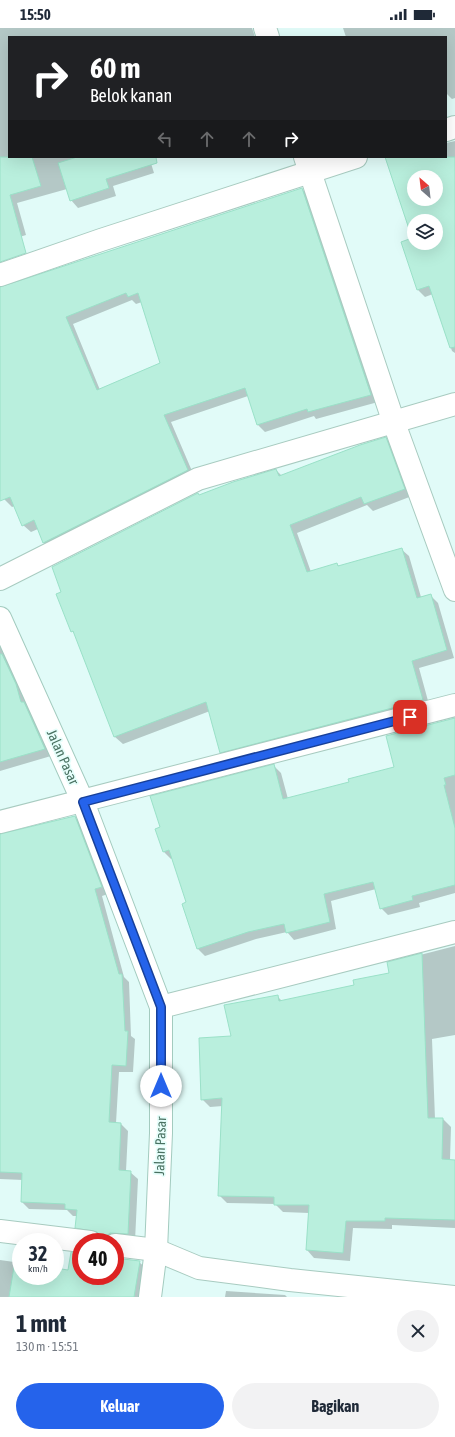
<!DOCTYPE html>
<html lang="id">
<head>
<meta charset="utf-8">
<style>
  body { margin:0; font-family:"Asap Condensed",sans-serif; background:#f2f2f3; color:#1f2937; height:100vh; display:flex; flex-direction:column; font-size:15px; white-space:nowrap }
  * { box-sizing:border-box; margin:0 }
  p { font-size:13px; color:#747a83 }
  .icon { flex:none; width:22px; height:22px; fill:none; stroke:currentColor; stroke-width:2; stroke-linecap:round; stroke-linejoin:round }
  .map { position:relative; height:1269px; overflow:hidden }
  .panel { display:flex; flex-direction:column; background:#fff; flex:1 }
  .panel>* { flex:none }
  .top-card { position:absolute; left:8px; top:8px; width:439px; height:122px; border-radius:0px; box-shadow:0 4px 16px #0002; background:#202124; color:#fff; overflow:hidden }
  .needle { width:26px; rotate:332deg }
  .controls { position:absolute; left:407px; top:142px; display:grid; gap:8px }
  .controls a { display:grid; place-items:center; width:36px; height:36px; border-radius:50%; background:#fff; box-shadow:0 4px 16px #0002; font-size:20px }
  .speed { position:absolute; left:12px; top:1205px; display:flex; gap:8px; font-size:20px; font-weight:700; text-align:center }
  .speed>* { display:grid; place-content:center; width:52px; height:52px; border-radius:50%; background:#fff; box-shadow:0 4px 16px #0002; line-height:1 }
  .speed small { font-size:10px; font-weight:400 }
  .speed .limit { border:6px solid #d22; background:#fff; color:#111 }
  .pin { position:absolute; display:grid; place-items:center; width:34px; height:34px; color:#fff; margin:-17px; border-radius:8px; box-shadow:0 2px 6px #0006 }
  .me { position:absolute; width:44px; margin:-22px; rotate:0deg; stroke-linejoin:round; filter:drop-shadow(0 0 3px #0008) }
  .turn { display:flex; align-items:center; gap:14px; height:84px; padding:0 16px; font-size:18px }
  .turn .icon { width:52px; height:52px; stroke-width:2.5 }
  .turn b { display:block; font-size:28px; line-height:34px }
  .lanes { display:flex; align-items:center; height:38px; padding:0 16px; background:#0003; justify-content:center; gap:20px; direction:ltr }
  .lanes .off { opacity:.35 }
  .round { display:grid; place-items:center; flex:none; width:42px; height:42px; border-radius:21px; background:#f2f2f3 }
  .overview { display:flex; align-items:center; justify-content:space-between; height:68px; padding:0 16px }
  h1 { font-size:24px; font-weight:700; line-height:30px }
  .primary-button { display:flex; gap:8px; margin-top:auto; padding:8px 16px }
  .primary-button a { flex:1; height:46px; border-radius:24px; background:#2563eb; color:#fff; font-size:16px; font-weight:700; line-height:46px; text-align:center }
  .primary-button a+a { background:#f2f2f3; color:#1f2937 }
  .status { display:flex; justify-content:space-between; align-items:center; height:28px; padding:0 20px; background:#fff; direction:ltr }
  .status svg { height:11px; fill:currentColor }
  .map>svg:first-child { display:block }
  .shadow { fill:#0003; fill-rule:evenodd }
  .building { fill:#b9efdd; stroke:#9ae1c8; fill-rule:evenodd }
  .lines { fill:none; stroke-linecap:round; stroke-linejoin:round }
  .street-casing { stroke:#a8cbc0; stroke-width:24 }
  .secondary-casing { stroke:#a3cbbf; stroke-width:24 }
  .street { stroke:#fff; stroke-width:22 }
  .secondary { stroke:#fff; stroke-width:22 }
  .route-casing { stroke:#184099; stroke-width:10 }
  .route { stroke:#2563eb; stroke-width:7 }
  .labels { text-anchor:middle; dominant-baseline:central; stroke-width:3.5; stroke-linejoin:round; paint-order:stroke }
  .street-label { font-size:14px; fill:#497161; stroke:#e6fefb }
</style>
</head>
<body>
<div class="status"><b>15:50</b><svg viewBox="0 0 49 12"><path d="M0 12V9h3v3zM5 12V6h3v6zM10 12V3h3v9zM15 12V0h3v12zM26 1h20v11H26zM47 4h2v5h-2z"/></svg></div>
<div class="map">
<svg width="455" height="1269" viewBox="0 0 455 1269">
  <rect width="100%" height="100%" fill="#e1fbf8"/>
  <g class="shadow">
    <path d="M0,0H252L255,9H9V129H149L154,145L113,158L116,168L78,180L71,172L67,161L17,175L26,207L0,215Z"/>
    <path d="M343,0H455V70L452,71L446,65V9H346Z"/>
    <path d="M455,113V325L452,323L433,266L425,269L417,261L413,211L394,129H446V115ZM414,149H436V171H414ZM414,193H436V215H414Z"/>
    <path d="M302,161L309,168L378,374L316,391L314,388L265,404L258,397L248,368L171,394L195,450L51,522L44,515L38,501L31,504L23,497L15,478L12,479L4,471L0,462V260ZM132,272L136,276L142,274L162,336L100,362L73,296Z"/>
    <path d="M386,410L393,418L412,468L373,483L367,477L297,505L311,544L337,536L340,539L401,521L409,528L421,569L430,567L438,575L454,630L419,640L430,680L228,732L221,724L210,683L123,716L115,709L76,607L72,603L63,564L200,468L276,442L282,448Z"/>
    <path d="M0,614L23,664L27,678L31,682L51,728L0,743Z"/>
    <path d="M455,691V865L419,875L420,879L388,887L381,880L376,861L331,873L336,901L294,912L287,904L256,911L205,928L198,921L183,876L188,875L173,830L171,831L164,824L157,801L274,738L281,745L288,771L350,755L395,739Z"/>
    <path d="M75,789L82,796L108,866L102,868L124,949L129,954L131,1008L135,1011L133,1044H119L116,1095L121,1096L128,1103L126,1143L130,1144L138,1151L135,1213L103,1214V1210L100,1209L83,1206L76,1199L77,1188H73L67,1182L29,1181L22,1174L23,1152L0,1151V807Z"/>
    <path d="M455,918V1007L432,1011L435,1091H443L451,1099L450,1132L455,1133V1200L392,1197V1201L353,1200L350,1233L314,1230L307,1222L309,1185L283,1184L275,1176L227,1175L219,1167L223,1078L210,1079L202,1071L232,1009L277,968L283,974L355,957L391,946L389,935Z"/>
    <path d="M81,1226V1248H115V1229L139,1234L147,1241L142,1269H0V1232L21,1235V1248H55V1241L69,1243Z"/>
    <path d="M226,1263L285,1267L287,1269H225Z"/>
  </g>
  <g class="building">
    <path d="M0,129H32L41,158L10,167L26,225L0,234Z"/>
    <path d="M77,129H156L157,135L106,151L109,160L70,173L58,135Z"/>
    <path d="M385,129H455V319L450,320L429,258L417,262L401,214L412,210ZM414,149H436V171H414ZM414,193H436V215H414Z"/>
    <path d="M302,160L371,367L308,384L307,381L257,397L245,360L164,387L188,442L43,515L34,492L22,498L10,469L0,473V259ZM126,265L128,269L138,265L160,335L97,362L66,289Z"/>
    <path d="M386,409L405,461L364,476L361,469L290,497L307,544L337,535L338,538L402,520L417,570L431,566L447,622L412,633L423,672L220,725L206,674L114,709L73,603L71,604L56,566L61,564L52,539L198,465L199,467L233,454L276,441L279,448L360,417Z"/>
    <path d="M0,626H2L16,656L21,674H24L45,721L0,734Z"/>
    <path d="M455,690V747L444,750L446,757H444L455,800V857L412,868L413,872L380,881L373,854L324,866L330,894L286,905L284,896L248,904L197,921L182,876L186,874L169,822L163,824L155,801L160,799L150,768L274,736L283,771L349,754L348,751L394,739L386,708Z"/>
    <path d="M75,788L102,859L95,861L119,946H122L125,1003H128L126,1038L112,1037L109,1094L121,1095L119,1142L131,1143L128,1206L110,1205L105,1209L103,1214L97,1204L75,1200L77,1182L65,1181V1176L21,1174L22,1145L0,1144V806Z"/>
    <path d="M422,925L428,1090H443L442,1131L455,1132V1192L385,1190V1193H346L343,1225L306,1222L309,1177H274V1169L218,1168L222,1070L201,1072L199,1010L231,1008L224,977L278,967L279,973L354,957L353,952L389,945L387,934Z"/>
    <path d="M71,1224L81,1225V1248H115V1230L140,1233L134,1269H9L15,1233L21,1234V1248H55V1240L68,1242Z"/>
  </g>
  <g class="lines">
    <g class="street-casing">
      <g id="street">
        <path d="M265,0L268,9"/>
        <path d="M446,102L455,99"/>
        <path d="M305,129L394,395L455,562"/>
        <path d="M0,247L101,212L356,129"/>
        <path d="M0,551L198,451L455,376"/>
        <path d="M0,794L455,677"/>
        <path d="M161,979L455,904"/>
        <path d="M0,1203L90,1214"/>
        <path d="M115,1217L156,1222L199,1240L290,1252L455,1269"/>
      </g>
    </g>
    <g class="secondary-casing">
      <path id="secondary" d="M0,590L83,774L161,979V1105L156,1222L150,1269"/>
    </g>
    <use href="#street" class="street"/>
    <use href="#secondary" class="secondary"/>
  </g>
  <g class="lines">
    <g class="route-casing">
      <path id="route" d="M161,1058V979L83,774L410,689"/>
    </g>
    <use href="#route" class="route"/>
  </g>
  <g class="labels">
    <g class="street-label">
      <text transform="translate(63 729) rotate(66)">Jalan Pasar</text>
      <text transform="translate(160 1118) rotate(-88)">Jalan Pasar</text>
    </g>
  </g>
</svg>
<div class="controls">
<a><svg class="needle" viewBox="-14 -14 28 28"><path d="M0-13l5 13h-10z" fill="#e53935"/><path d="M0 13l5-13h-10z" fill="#747a83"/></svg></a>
<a><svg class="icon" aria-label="layers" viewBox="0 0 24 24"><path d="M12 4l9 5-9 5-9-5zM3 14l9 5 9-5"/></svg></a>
</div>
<div class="speed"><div>32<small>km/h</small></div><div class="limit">40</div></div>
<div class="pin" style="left:410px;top:689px;background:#d93025"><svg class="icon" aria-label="arrive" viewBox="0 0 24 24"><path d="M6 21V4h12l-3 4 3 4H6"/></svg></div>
<svg class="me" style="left:161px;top:1058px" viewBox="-20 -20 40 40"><circle r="19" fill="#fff"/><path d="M0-13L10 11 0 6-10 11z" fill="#2563eb"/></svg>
<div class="top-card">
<div class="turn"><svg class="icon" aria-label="right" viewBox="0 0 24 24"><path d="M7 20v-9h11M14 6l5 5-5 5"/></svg><div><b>60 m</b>Belok kanan</div></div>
<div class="lanes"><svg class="icon off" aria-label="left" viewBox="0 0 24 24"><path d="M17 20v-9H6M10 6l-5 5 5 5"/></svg><svg class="icon off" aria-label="ahead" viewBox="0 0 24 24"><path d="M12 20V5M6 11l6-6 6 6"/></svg><svg class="icon off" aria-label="ahead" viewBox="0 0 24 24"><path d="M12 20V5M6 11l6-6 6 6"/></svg><svg class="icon" aria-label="right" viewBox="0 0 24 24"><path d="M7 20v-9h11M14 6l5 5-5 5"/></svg></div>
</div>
</div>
<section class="panel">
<div class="overview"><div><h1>1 mnt</h1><p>130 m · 15:51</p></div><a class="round"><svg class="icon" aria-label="close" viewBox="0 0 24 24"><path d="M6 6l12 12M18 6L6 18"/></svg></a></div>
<div class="primary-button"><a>Keluar</a><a>Bagikan</a></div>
</section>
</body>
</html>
